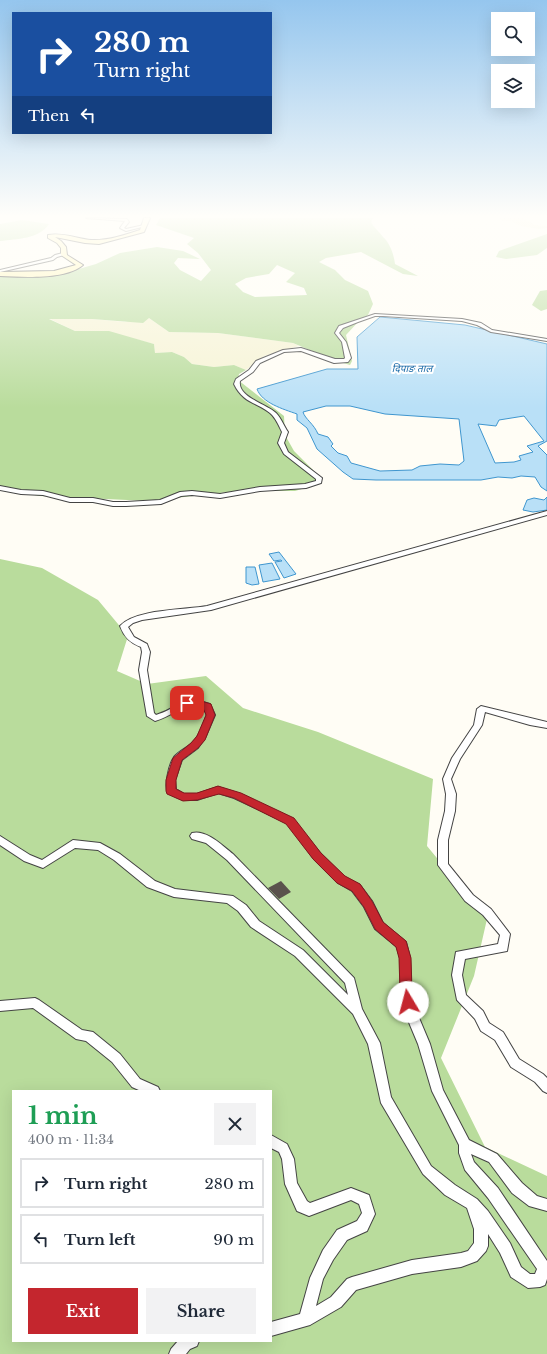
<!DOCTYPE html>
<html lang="en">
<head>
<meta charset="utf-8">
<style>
  body { margin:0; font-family:"Libre Baskerville","Noto Sans Devanagari",serif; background:#f2f2f3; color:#1f2937; height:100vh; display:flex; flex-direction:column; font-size:15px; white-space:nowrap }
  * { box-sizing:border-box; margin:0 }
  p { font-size:13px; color:#747a83 }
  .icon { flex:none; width:22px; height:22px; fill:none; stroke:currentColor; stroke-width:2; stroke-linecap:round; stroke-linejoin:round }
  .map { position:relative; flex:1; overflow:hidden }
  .details { position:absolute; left:12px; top:1090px; width:260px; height:252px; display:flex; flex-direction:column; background:#fff; border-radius:0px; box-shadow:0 4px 16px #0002 }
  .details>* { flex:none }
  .guide { position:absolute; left:12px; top:12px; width:260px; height:122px; border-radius:0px; box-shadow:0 4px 16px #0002; background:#1a4fa0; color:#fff; overflow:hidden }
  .buttons { position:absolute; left:491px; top:12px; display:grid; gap:8px }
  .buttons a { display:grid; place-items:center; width:44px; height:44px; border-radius:0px; background:#fff; box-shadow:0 4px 16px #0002; font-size:20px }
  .pin { position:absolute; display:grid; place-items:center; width:34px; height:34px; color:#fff; margin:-17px; border-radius:8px; box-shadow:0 2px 6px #0006 }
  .me { position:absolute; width:44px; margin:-22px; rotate:352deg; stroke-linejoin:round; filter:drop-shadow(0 0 3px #0008) }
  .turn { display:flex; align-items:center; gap:14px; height:84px; padding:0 16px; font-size:18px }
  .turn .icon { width:52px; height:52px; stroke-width:2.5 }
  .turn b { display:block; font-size:28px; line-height:34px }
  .then { display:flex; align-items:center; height:38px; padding:0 16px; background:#0003; gap:8px; font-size:15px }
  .round { display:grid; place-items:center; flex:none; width:42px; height:42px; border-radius:0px; background:#f2f2f3 }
  .head { display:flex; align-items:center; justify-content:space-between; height:68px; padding:0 16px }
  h1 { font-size:24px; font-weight:800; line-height:30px; color:#1e9e55 }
  .primary-button { display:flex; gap:8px; margin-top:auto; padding:8px 16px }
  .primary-button a { flex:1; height:46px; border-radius:0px; background:#c4262e; color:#fff; font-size:16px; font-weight:800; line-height:46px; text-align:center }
  .primary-button a+a { background:#f2f2f3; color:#1f2937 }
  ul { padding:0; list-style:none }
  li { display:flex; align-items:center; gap:12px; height:50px; margin:0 8px 6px; padding:0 8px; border:2px solid #e0e1e3; border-radius:0px }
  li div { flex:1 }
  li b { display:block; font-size:15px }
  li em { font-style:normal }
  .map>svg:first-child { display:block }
  .farmland { fill:#f6f3d4 }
  .forest { fill:#b9dc9c; fill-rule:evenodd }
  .water { fill:#b9e0f7; stroke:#3f96cf; fill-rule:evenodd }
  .building { fill:#5a524d }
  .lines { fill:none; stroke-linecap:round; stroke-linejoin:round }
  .street-casing { stroke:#444; stroke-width:2 }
  .secondary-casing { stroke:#333; stroke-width:2 }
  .street { fill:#fff; fill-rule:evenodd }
  .secondary { fill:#fff6b0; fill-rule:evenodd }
  .route { fill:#c4262e; stroke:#7f191e }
  .labels { text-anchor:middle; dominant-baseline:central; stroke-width:4; stroke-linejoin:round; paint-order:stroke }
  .far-water-label { font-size:10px; font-style:italic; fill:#1768a6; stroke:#fff }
</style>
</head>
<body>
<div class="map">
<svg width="547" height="1354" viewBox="0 0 547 1354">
  <rect width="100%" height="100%" fill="#fffdf5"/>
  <g class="farmland">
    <path d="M498,218H523L535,225L547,226V228L539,229L521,226L511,221H503Z"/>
    <path d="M48,318L92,319L125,322L149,318L169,332L218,333L293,343L299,346L264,356L246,370L234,365L214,367L192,364L184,357L172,352L155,353L154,344L109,332L75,331Z"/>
  </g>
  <g class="forest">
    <path d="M160,218H373L371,222C374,228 379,231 383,237C390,243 394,255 395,264L418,276L403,274L361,252L326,258L319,262L335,270L345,280L368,291L373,304L368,315L358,322L346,335L352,361L350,365L333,360L293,343L218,333L169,332L149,318L143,323L92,319H49L75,331H109L154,344L155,353L172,352L184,357L192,364L214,367L234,365L246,370L239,374L238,380L284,416L285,435L294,451L313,470L319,484L295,491H237L149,501L40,496L0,489V276L65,273L96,264L120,253L157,247L183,251L200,259L178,258L174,263L180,270L201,281L211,270L198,253L187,244L194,238L156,225ZM277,265L295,273L286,282L304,288L307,295L255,297L243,292L235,284L246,278L269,274Z"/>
    <path d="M22,220L49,224C39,239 17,239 0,241V224Z"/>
    <path d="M547,234V248L537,255L506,259L496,257L499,251Z"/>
    <path d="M547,290V309L541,311L532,305L540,291Z"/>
    <path d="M0,559L42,568L98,600L128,636L117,671L147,684L206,676L243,708L318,732L433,779L427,846L487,919L474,976L441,1058L485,1147L547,1176V1354H0ZM13,1091H271V1341H13Z"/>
  </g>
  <g class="water">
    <path d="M380,317L465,325L547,344V441L538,446L547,455V491L541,487L535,477L521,476L512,478L498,477L481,480H376L353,479L343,472L317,449L307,428L297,420V414C283,409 262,403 257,389L327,369H358L357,337ZM326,406H350L385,414L459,419L464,461L459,465L440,464L420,466L412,470L380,471L351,463L347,456L338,453L331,446L333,444L328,437L318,434C314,424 305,419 303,412ZM524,416L544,441L527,446L533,452L519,456L521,460L514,462L495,463L478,424L496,426L499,420Z"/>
    <path d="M547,497V510L533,512L523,510L527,500L534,498L544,500Z"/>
    <path d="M279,552L296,574L284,578L275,562L282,561L281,560L274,561L269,554Z"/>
    <path d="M272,563L280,579L263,582L259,565Z"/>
    <path d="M246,567H255L259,584L252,585L246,583Z"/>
  </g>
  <path class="building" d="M281,881L291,892L279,899L268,888Z"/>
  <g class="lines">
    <g class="street-casing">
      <g id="street">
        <path d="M86,218L127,219L129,222L124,228L126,229L144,225L146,226L126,231L120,228L125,221Z"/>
        <path d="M63,253L64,255L57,257L53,260L0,272V270L51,258L55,255Z"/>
        <path d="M375,314L462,319L481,323L492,330L547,339V341L491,332L477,325L462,321L383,316H375L358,322L343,328L339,333L346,342L351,358L348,362L334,363L301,351L284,352L260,363L253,372L240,381C237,397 267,404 276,413C281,418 284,426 288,432L284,443L288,452L322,478L321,483L306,488L260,491L220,498L192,495L181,496L161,504L126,506H113L93,502H70L43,495L21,494L0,490V486L21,490L43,491L70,498H93L113,502H126L160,500L180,492L192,491L220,494L260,487L305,484L316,481V479L284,454L278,443L282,432C279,426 276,418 270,413C256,402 243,403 234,384L236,379L249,370L256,361L283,350L301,348L335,359H344L345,358L342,342L335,333L339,326Z"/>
        <path d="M547,511V515L211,610L142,620L133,623L128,627L134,637L147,644L150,652L147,670L154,713L156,715C182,707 179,695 210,704L215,715L205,738L198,748L182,760L175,780L176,789L184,794H197L218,787L240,794L293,819L320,853L344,877L360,885L372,901L383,923L406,942L410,958L411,991L417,1013L430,1044L443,1090L469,1140L497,1154L522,1183L537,1196L547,1199V1211L529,1206L512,1193L489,1162L471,1154L474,1162L498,1188L547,1261V1279L545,1285L540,1287L528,1288L511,1277L500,1253L488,1234V1246L486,1251L477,1261L461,1267L412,1274L356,1290L341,1307L310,1325L271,1336V1322L300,1314L310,1278L323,1250L337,1230L357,1221L362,1213L359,1204L351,1200L309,1216L297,1211L285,1184L282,1159L279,1152L271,1148V1135L287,1144L294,1159L297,1183L307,1201L310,1203L351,1188L369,1195L375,1214L367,1231L347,1240L333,1260L323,1279L316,1306L331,1297L347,1279L352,1277L412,1260L461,1253L468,1251L474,1243V1229L467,1208L445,1195L423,1174L381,1103L368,1044L353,1014L295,956L251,927L238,911L227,903L174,897L147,887L114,860L98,850L75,848L43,868L24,861L0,845V836L30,855L42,860L73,840L100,843L120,854L155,881L175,889L233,896L246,905L259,921L303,950L348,995L345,983L227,860L206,843L192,839L190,836L192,833C206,829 223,846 233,854L354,978L362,1009L380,1043L391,1097L431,1166L455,1185L477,1199L488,1211L510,1243L521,1267L530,1274H535L537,1269L488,1198L465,1170L459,1153V1145L432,1091L418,1044L405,1013L401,991L400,958L397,947L375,929L364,907L352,891L338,883L314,859L287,823L234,798L218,793L197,800H183L168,793C164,786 169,764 174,757C179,751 187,748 192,743C200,736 203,724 207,715L204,708C184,702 173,716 155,721L147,716L139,670L142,652L141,647C130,643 124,637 120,626C135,609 185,610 207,606Z"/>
        <path d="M481,706L547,722V728L530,725L485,712L482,725L460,759L451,779L456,794L455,811L448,840V864L473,895L491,909L510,934L507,951L465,959L462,975L466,995L483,1011L489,1023L503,1032L519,1059L543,1074L547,1078V1093L543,1091L535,1082L511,1067L495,1040L481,1031L475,1019L457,1000L452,975L456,952L498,944L500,935L483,915L465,901L438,865V840L445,811L446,794L443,779L452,758L474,725L477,709Z"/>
        <path d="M35,998L39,1000L82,1030L93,1032L120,1054L140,1079L158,1087L160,1091H141L132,1087L112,1062L86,1041L76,1039L33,1008L0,1011V1001Z"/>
        <path d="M178,1341H199L197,1346L190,1349L186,1354H169L171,1349Z"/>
      </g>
    </g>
    <g class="secondary-casing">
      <path id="secondary" d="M144,218H150L144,232L99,244L85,243L55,237L61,241L66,247L67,255L83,265C66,280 22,277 0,276V272L54,271L76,265L61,255V248L57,243L48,238V235C63,232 77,239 91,240C107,241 125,235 140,230Z"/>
    </g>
    <use href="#street" class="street"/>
    <use href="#secondary" class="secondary"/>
  </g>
  <linearGradient id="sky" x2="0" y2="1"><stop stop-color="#95c6ee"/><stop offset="0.53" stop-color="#fffefa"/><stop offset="1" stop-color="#fffefa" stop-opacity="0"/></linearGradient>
  <rect width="547" height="408" fill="url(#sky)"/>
  <path class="route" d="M187,699L198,700L211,704L215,715L205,740L198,748L182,760L176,780V789L184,793H197L218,786L241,793L294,818L321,853L345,876L360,884L372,901L383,922L406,941L411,958L412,991L414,1002L413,1006L408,1008L404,1006L400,991L399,958L396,947L375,929L364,907L352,891L337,883L313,859L286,824L234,798L219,794L197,800L183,801L167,794L166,791V780L173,758L191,743L197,736L206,715L203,708L198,706L184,705L182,703L184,700Z"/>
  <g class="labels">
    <g class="far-water-label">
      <text x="412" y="368">दिपाङ ताल</text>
    </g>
  </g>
</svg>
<div class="buttons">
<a><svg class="icon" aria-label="search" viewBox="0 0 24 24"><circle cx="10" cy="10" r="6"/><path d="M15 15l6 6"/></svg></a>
<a><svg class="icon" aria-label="layers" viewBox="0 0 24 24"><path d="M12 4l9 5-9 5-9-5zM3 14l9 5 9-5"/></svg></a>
</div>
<div class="pin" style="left:187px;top:703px;background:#d93025"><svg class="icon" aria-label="arrive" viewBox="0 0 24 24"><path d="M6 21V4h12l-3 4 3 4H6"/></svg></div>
<svg class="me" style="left:408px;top:1002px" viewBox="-20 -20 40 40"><circle r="19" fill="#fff"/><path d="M0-13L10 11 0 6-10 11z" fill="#c4262e"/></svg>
<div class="guide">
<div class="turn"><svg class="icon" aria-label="right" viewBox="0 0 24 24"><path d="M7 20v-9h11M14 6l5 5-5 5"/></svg><div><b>280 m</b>Turn right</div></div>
<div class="then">Then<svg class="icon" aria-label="left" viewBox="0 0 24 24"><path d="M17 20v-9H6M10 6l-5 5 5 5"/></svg></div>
</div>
<section class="details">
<div class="head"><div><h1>1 min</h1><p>400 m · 11:34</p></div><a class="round"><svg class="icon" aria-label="close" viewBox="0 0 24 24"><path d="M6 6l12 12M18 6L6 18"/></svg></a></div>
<ul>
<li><svg class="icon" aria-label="right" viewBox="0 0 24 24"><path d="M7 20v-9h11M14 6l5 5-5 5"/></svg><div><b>Turn right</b></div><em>280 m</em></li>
<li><svg class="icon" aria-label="left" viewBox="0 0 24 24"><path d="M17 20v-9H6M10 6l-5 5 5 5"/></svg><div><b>Turn left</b></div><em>90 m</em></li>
</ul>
<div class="primary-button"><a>Exit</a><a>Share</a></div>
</section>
</div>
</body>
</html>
